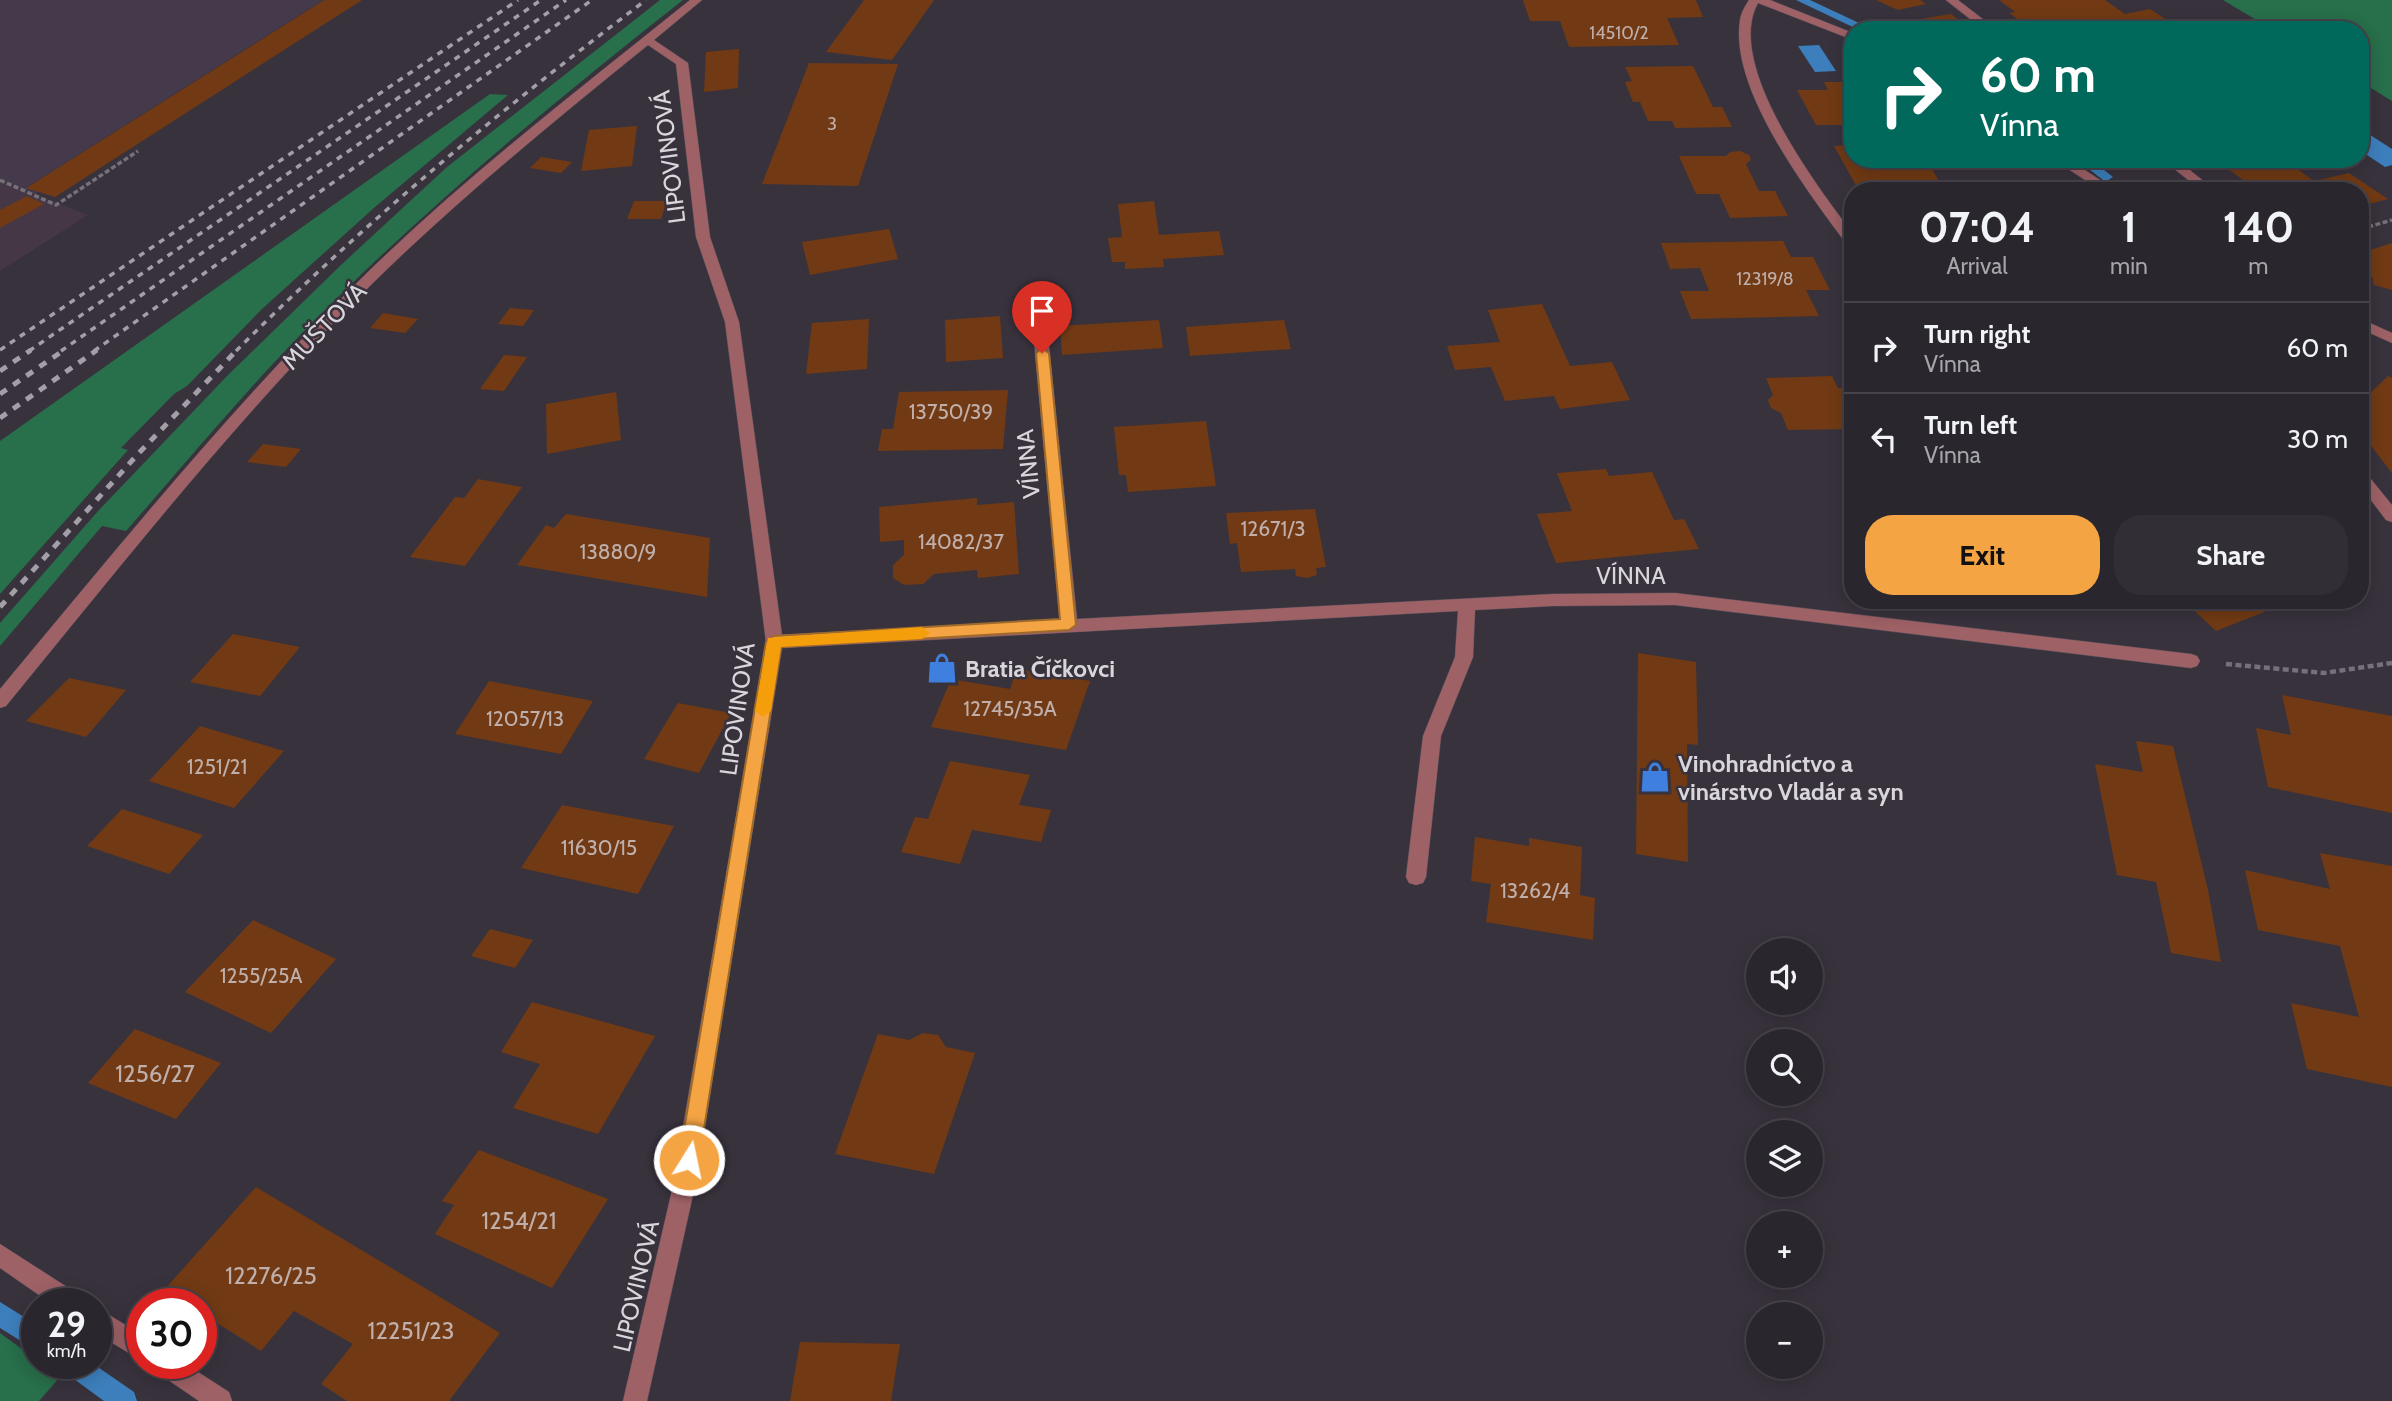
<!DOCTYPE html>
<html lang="en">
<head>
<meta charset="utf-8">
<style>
  body { margin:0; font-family:Cabin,sans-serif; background:#322e36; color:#f1f3f6; height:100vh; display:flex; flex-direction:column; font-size:26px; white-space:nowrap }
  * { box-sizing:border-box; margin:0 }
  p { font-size:23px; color:#a5a5aa }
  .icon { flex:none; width:38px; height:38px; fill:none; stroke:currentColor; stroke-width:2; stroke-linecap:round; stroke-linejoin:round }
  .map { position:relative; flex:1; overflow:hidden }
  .details { position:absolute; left:1844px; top:182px; width:525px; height:427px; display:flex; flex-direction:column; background:#2a262e; border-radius:28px; box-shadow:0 4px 18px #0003,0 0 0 2px #46434a }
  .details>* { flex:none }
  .top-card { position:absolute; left:1844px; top:21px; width:525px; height:147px; border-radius:28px; box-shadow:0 4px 18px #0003,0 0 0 2px #46434a; background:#00695c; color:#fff; overflow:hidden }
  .fabs { position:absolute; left:1746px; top:938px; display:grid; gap:14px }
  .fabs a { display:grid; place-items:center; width:77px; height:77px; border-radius:50%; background:#2a262e; box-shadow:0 4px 18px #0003,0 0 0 2px #46434a; font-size:35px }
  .speed { position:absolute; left:21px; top:1288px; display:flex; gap:14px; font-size:35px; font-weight:700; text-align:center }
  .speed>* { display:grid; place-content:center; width:91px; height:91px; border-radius:50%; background:#2a262e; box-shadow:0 4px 18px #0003,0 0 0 2px #46434a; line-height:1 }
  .speed small { font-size:18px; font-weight:400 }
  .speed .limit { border:10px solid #d22; background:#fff; color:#111 }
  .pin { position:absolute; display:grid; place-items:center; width:60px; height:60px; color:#fff; margin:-72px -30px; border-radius:50% 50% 50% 0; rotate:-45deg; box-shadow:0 0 7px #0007 }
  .pin .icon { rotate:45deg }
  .me { position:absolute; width:77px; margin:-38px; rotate:10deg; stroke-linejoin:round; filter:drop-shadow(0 0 5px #0008) }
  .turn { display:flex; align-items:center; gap:24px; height:147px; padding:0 21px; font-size:32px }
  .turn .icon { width:91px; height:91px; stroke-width:2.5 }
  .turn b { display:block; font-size:49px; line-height:60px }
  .eta { display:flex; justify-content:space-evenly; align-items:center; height:119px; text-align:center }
  .eta b { font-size:42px; font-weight:700; line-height:49px }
  .action { display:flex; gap:14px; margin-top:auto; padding:14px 21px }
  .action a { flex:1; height:80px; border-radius:28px; background:#f4a443; color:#111; font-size:28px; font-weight:700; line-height:80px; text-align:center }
  .action a+a { background:#322e36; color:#f1f3f6 }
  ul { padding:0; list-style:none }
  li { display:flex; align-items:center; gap:21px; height:91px; padding:0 21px; border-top:2px solid #46434a }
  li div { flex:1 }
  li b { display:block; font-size:26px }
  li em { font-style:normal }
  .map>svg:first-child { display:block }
  .built { fill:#453a4b }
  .industrial { fill:#453745 }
  .green { fill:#286f4b }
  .water { fill:#3d7fbc }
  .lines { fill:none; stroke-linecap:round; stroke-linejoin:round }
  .stream { fill:#3d7fbc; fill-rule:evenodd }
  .building { fill:#713a14 }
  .minor-casing { stroke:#554f5a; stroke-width:1 }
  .path-far1 { stroke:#76707a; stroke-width:3.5; stroke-dasharray:5 2.5; stroke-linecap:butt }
  .path { stroke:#76707a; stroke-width:4.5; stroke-dasharray:6 3.5; stroke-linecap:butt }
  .minor { fill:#9e6166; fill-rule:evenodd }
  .rail-far1 { stroke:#a39ea7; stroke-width:3.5; stroke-dasharray:6 6; stroke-linecap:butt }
  .rail { stroke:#a39ea7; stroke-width:5; stroke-dasharray:8 8; stroke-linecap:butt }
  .route { fill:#f4a443; stroke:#9f6b2c; stroke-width:2 }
  .slow { fill:#f59e0b }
  .labels { text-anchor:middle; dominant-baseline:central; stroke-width:5; stroke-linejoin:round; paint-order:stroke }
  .far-number-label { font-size:18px; fill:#bfaeaa }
  .number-label { font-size:21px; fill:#bfaeaa }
  .street-label { font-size:24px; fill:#d9d5dc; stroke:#38323d }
  .poi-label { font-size:24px; font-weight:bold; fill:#d9d5dc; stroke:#38323d; text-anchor:start }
  .near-number-label { font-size:24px; fill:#bfaeaa }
</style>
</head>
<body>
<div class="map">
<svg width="2392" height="1401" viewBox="0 0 2392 1401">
  <rect width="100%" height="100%" fill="#38323d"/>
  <path class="built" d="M0,0H323L27,187L38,192L35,194L0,178Z"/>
  <path class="industrial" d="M0,178L35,194L88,215L0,271Z"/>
  <g class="green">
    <path d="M660,0H683C556,100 431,203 318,317C250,385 189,459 126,531L102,526L0,646V623L99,510L227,376L342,264L447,167Z"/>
    <path d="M2223,0H2392V101L2361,82V30H2273Z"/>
    <path d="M490,94L508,95L375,207L262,309L187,386L174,394L121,448L128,450L0,594V441Z"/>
    <path d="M0,1333L37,1360V1363H41L60,1377L39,1401H0Z"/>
  </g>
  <g class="water">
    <path d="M1819,45L1836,71L1815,72L1798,46Z"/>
    <path d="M2361,129L2392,149V165L2385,167L2361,151Z"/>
  </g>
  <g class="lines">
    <g class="stream">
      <path d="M1796,0H1810L1874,30H1859Z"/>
      <path d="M2076,159H2090L2113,177L2107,181L2103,180Z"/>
      <path d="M0,1302L37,1325V1351L0,1328Z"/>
      <path d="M59,1363H92L134,1392L137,1401H104L63,1371Z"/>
    </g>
  </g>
  <g class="building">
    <path d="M324,0H362L55,197L26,188Z"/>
    <path d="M864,0H934L892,60L826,52Z"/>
    <path d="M1523,0H1696L1703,17L1667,18L1679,45L1569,47L1560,21H1530Z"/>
    <path d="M1876,0H1920L1926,4L1898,10Z"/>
    <path d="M1999,0H2105L2125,14L2150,9L2170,22L2146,28L2149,30H2033L2009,13L2015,12Z"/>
    <path d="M1951,14L1972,30H1933L1914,20Z"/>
    <path d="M739,49L738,88L704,92L706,52Z"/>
    <path d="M809,63L898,64L858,186L762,184Z"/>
    <path d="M1693,66L1713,107H1722L1732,127L1675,128L1672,121H1648L1640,102H1633L1625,82L1632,81L1625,67Z"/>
    <path d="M1824,82H1853V125H1816L1797,90H1828Z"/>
    <path d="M637,126L632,166L581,171L589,130Z"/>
    <path d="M1853,145V159H1926L1945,191L1857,187L1834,146Z"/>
    <path d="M1740,151L1749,155L1751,160L1746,164L1759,191H1775L1788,216L1730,218L1719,194H1696L1679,156H1726L1730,152Z"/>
    <path d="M541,157L572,162L561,173L530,168Z"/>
    <path d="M2224,159H2283L2314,181L2349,173L2388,199L2361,206V191H2268L2257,183L2250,185L2217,161Z"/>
    <path d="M27,196L44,204L0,228V210Z"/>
    <path d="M634,201H667L661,219H627Z"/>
    <path d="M1154,201L1159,235L1219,231L1224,255L1163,259L1164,267L1125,269V262H1112L1108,238L1122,237L1118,204Z"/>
    <path d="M889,229L898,259L810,275L802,242Z"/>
    <path d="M1783,241L1791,257H1813L1830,290H1806L1819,316L1691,319L1680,291H1709L1700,268L1670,269L1661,243Z"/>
    <path d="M2392,243V290L2374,285L2372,277L2361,269V253Z"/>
    <path d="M1542,304L1570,366L1612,362L1630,400L1560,409L1554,396L1505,401L1491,367L1455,370L1447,346L1500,342L1488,310Z"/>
    <path d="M510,308L534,310L523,326L498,324Z"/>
    <path d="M383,313L418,319L405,333L370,328Z"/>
    <path d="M1000,316L1003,358L946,362L945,320Z"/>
    <path d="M869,319L867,369L806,374L812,323Z"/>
    <path d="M1159,320L1163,348L1062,355L1060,326Z"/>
    <path d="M1284,320L1291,349L1190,356L1186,327Z"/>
    <path d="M504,355L527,357L504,391L480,389Z"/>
    <path d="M1832,376L1838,388L1853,387V429L1788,430L1781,413L1771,408L1768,400L1773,395L1766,378Z"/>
    <path d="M2388,376L2392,378V473L2361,433V402Z"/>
    <path d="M1008,390L1003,449L878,451L882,429H893L899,392Z"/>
    <path d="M616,392L621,440L547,454L546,404Z"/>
    <path d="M1206,421L1216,486L1128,492L1126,475H1119L1114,427Z"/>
    <path d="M263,444L301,449L286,467L247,462Z"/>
    <path d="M1606,469L1609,476L1652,472L1674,520L1684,519L1699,549L1556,563L1537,514L1572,511L1557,473Z"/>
    <path d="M478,479L522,487L465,566L410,557L455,497L464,498Z"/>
    <path d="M977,498V505L1014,502L1019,574L978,578L977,570L934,574L923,584L904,585L893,578V565L904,555V540L880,542L879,507Z"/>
    <path d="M1315,509L1326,567L1316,568L1317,575L1307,578L1296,576L1295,569L1241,572L1237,543L1230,544L1226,513Z"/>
    <path d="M566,514L710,538L707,597L517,565L546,525L554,528Z"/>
    <path d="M2183,600H2294L2216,631Z"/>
    <path d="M233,634L300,647L260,696L190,682Z"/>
    <path d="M1638,653L1696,662L1698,745L1687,744L1688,862L1636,854Z"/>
    <path d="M1017,669L1090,681L1066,750L931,727L951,679L1010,689Z"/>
    <path d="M69,678L126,690L86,737L26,721Z"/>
    <path d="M489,681L593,701L561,754L455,734Z"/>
    <path d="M2282,695L2392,716V813L2268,787L2256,728L2291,735Z"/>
    <path d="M678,703L731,713L699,773L644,759Z"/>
    <path d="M200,726L284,751L234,808L149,781Z"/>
    <path d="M2136,741L2173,746L2208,890L2221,962L2171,953L2156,882L2117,875L2095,764L2143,772Z"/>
    <path d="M950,761L1030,775L1019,805L1051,810L1041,842L972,830L960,864L901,852L915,817L928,819Z"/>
    <path d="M562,805L674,826L638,894L521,868Z"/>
    <path d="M122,809L203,835L169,874L87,846Z"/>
    <path d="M1475,837L1529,846V838L1582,847L1580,895L1595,898L1593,940L1486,922L1491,884L1471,881Z"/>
    <path d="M2320,853L2392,866V1087L2307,1069L2291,1003L2359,1017L2340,946L2258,930L2245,870L2330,889Z"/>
    <path d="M253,920L336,959L271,1033L185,992Z"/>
    <path d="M490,929L533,940L515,968L471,956Z"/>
    <path d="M532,1002L655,1036L598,1134L513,1108L540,1064L501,1052Z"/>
    <path d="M135,1029L221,1063L176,1119L88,1083Z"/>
    <path d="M923,1033L938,1035L946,1047L975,1053L934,1174L835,1154L878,1034L909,1040Z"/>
    <path d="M479,1150L608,1199L552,1288L435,1234L454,1205L442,1201Z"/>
    <path d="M256,1187L500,1333L449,1401H347L321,1384L353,1344L294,1311L261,1351L201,1313V1304H186L164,1290Z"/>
    <path d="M800,1342L900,1344L891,1401H790Z"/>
  </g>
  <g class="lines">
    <g class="minor-casing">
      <g id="minor">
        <path d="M690,0H702L654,40L688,63L710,237L739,322L782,635L1060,620L1030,298L1037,294L1044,298L1077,619L1553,594L1675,593L2191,654L2197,656L2200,661L2197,666L2191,668L1675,605L1553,606L1475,610L1473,657L1441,736L1426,877L1423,883L1416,885L1409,883L1406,877L1423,736L1455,657L1458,611L782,648L695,1186L647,1401H623L673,1186L766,642L725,322L696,237L676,64L648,45C542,131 436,217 341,315C221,438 115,573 6,706L0,708V689C120,545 237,400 371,269C471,172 582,87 690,0Z"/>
        <path d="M1749,0H1770L1853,33V40L1758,3C1724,64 1817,186 1853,234V247L1848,246C1808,192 1729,89 1740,20C1741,13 1745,6 1749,0Z"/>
        <path d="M1946,0H1958L1997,30H1984Z"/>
        <path d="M2053,159H2068L2117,191H2102Z"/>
        <path d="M2162,159H2176L2216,191H2202Z"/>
        <path d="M2361,319L2392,333V343L2361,329Z"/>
        <path d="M2361,472L2366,473L2392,505V522L2386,520L2361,487Z"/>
        <path d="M0,1244L81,1296L84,1304H52L0,1268Z"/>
        <path d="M96,1307L142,1335V1361L96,1333Z"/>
        <path d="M151,1363H184L229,1392L232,1401H199L155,1371Z"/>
      </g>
    </g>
    <g class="path-far1">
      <path d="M0,180L56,205L138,151"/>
      <path d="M2361,229L2392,220"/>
    </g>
    <path class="path" d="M2226,664L2324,673L2392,663"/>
    <use href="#minor" class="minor"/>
    <g class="rail-far1">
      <path d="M0,350L518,0"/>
      <path d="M29,351L541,0"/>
      <path d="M61,351L566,0"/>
      <path d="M94,351L592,0"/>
      <path d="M236,351C366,221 499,111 646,0"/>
    </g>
    <g class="rail">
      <path d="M0,371L31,350"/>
      <path d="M0,394L64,350"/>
      <path d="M0,418L97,350"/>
      <path d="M0,607L138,454L237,350"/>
    </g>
  </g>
  <path class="route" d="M1042,348L1049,353L1076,625L1069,630L781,647L699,1160L696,1167L689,1169L682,1167L679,1160L766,642L774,636L1060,619L1036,353Z"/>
  <path class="slow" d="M922,627L930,633L922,639L781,647L771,711L763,717L755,711L768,638Z"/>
  <defs>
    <g id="shop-bare" transform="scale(2.415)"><path d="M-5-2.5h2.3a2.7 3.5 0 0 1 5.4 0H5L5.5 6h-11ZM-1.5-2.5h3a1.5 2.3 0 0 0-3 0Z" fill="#3f7fe0" stroke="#38323d" stroke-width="2.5" paint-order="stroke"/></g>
  </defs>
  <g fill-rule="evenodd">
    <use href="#shop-bare" x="942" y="668"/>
    <use href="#shop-bare" x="1655" y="777"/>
  </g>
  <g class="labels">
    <g class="far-number-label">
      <text x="1619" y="33">14510/2</text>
      <text x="832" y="124">3</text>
      <text x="1765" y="279">12319/8</text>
    </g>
    <g class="number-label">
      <text x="951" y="411">13750/39</text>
      <text x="1273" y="528">12671/3</text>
      <text x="961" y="541">14082/37</text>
      <text x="618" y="551">13880/9</text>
      <text x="1010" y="708">12745/35A</text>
      <text x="525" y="718">12057/13</text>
      <text x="217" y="766">1251/21</text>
      <text x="599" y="847">11630/15</text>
      <text x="1535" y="890">13262/4</text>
      <text x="261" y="975">1255/25A</text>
    </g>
    <g class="street-label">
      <text transform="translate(669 157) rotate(-97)">LIPOVINOVÁ</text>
      <text transform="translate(324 326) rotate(-46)">MUŠTOVÁ</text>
      <text transform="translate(1028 464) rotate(-96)">VÍNNA</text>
      <text x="1631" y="575">VÍNNA</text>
      <text transform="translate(737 709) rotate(-82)">LIPOVINOVÁ</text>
      <text transform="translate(636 1286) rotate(-77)">LIPOVINOVÁ</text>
    </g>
    <g class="poi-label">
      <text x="965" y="668">Bratia Číčkovci</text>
      <text x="1678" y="763">Vinohradníctvo a<tspan x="1678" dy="28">vinárstvo Vladár a syn</tspan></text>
    </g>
    <g class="near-number-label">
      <text x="155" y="1073">1256/27</text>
      <text x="519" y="1220">1254/21</text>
      <text x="271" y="1275">12276/25</text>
      <text x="411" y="1330">12251/23</text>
    </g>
  </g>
</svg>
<div class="fabs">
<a><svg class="icon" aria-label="sound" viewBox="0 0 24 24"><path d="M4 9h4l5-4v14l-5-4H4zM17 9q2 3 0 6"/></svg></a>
<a><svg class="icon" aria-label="search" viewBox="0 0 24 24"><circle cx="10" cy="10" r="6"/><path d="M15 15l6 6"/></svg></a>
<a><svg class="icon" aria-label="layers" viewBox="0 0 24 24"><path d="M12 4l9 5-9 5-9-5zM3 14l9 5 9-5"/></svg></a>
<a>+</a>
<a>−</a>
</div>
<div class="speed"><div>29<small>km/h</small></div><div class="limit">30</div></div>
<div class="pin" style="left:1042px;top:353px;background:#d93025"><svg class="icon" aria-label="arrive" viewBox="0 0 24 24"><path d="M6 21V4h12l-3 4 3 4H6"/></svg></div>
<svg class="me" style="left:689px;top:1160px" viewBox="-20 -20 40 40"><circle r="17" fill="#f4a443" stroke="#fff" stroke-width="3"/><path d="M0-11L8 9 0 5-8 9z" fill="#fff"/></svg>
<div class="top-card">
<div class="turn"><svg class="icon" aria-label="right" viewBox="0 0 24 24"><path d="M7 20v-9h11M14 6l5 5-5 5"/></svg><div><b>60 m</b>Vínna</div></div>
</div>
<section class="details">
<div class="eta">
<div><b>07:04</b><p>Arrival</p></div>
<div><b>1</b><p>min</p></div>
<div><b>140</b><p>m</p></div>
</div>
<ul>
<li><svg class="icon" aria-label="right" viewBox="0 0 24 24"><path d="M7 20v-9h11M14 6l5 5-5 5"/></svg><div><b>Turn right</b><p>Vínna</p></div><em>60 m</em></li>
<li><svg class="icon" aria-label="left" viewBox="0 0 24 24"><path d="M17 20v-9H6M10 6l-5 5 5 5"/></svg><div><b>Turn left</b><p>Vínna</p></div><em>30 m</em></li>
</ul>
<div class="action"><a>Exit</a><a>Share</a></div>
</section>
</div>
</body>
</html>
